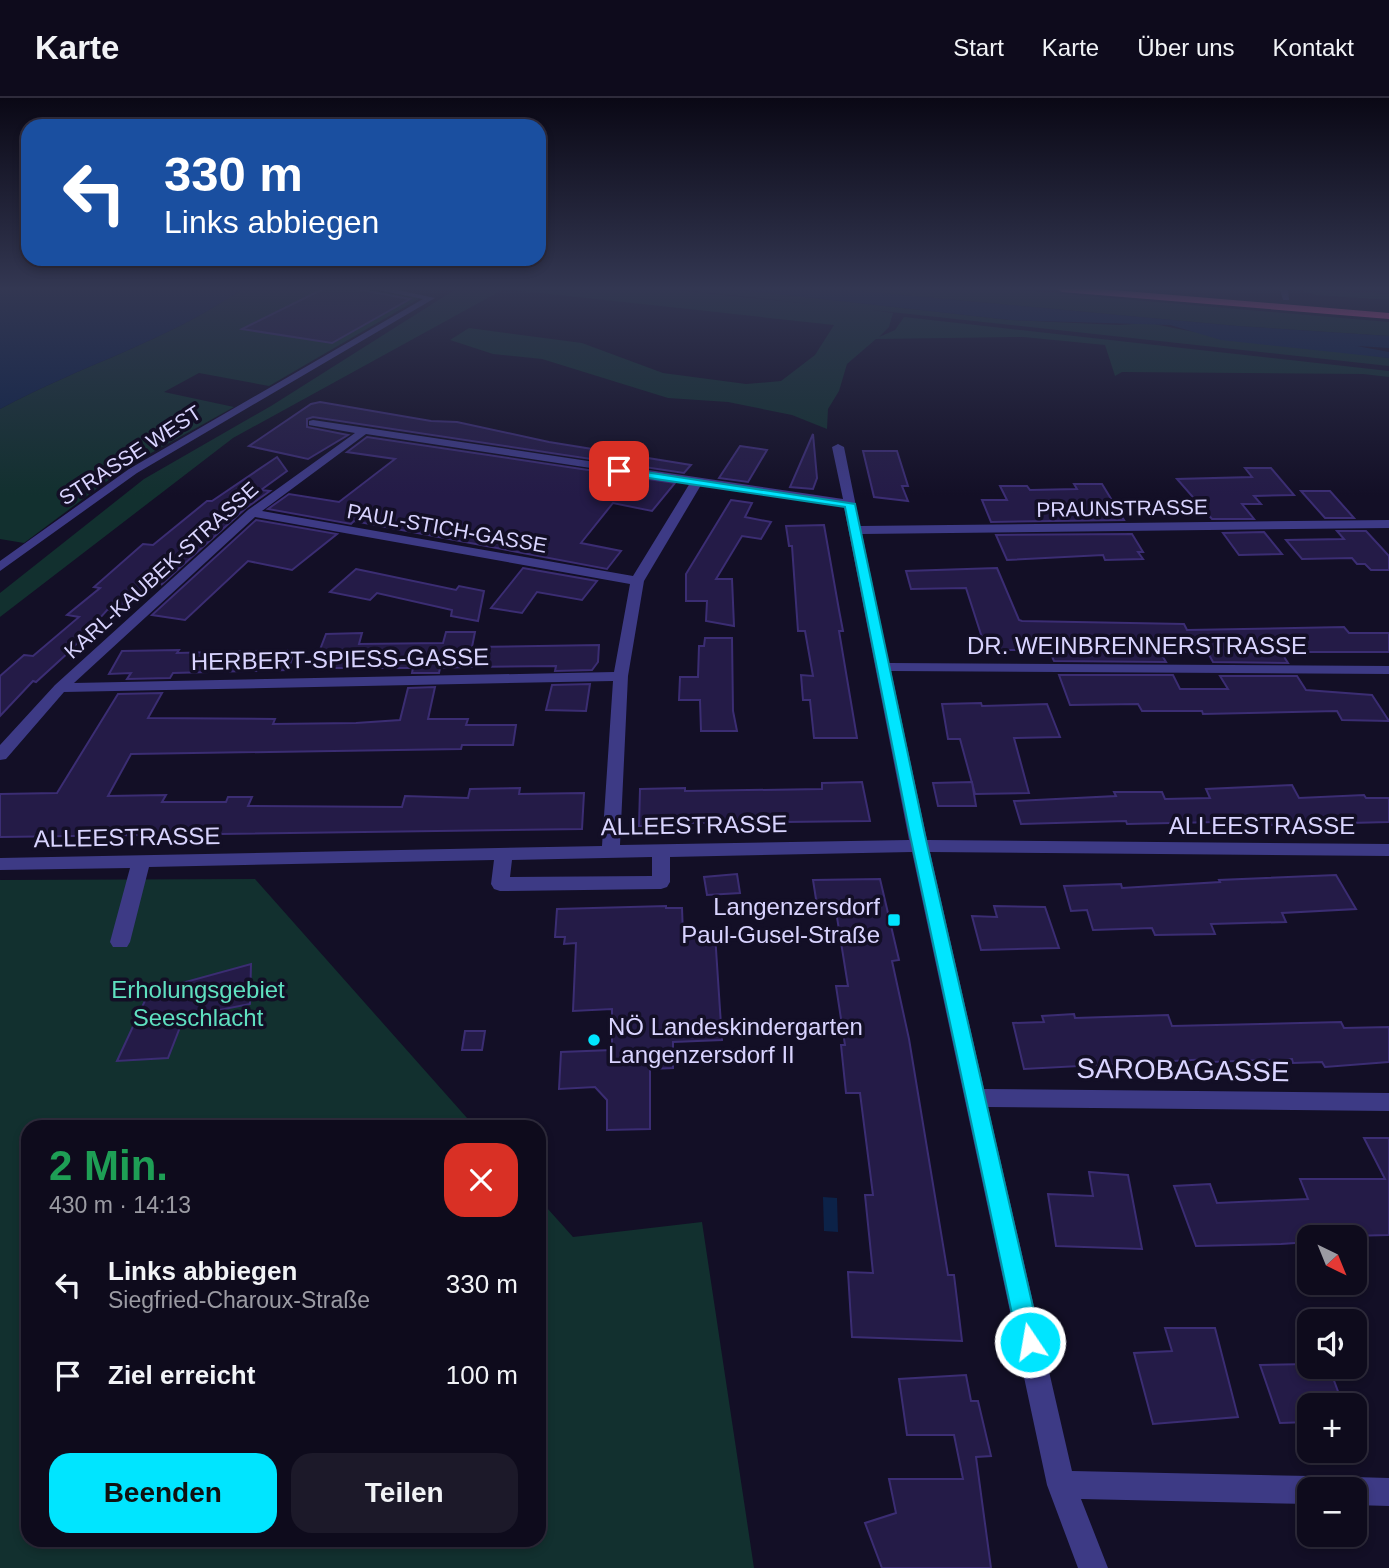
<!DOCTYPE html>
<html lang="de">
<head>
<meta charset="utf-8">
<style>
  body { margin:0; font-family:Arial,sans-serif; background:#1c1929; color:#f1f3f6; height:100vh; display:flex; flex-direction:column; font-size:26px; white-space:nowrap }
  * { box-sizing:border-box; margin:0 }
  p { font-size:23px; color:#9b9ba3 }
  .icon { flex:none; width:38px; height:38px; fill:none; stroke:currentColor; stroke-width:2; stroke-linecap:round; stroke-linejoin:round }
  .map { position:relative; flex:1; overflow:hidden }
  .sheet { position:absolute; left:21px; top:1022px; width:525px; height:427px; display:flex; flex-direction:column; background:#0e0b1c; border-radius:21px; box-shadow:0 4px 10px #0003,0 0 0 2px #2e2b3b }
  .sheet>* { flex:none }
  .hud { position:absolute; left:21px; top:21px; width:525px; height:147px; border-radius:21px; box-shadow:0 4px 10px #0003,0 0 0 2px #2e2b3b; background:#1a4fa0; color:#fff; overflow:hidden }
  .needle { width:46px; rotate:137deg }
  .fabs { position:absolute; left:1297px; top:1127px; display:grid; gap:14px }
  .fabs a { display:grid; place-items:center; width:70px; height:70px; border-radius:14px; background:#0e0b1c; box-shadow:0 4px 10px #0003,0 0 0 2px #2e2b3b; font-size:35px }
  .pin { position:absolute; display:grid; place-items:center; width:60px; height:60px; color:#fff; margin:-30px; border-radius:14px; box-shadow:0 4px 10px #0006 }
  .me { position:absolute; width:77px; margin:-38px; rotate:348deg; stroke-linejoin:round; filter:drop-shadow(0 0 5px #0008) }
  .turn { display:flex; align-items:center; gap:24px; height:147px; padding:0 28px; font-size:32px }
  .turn .icon { width:91px; height:91px; stroke-width:2.5 }
  .turn b { display:block; font-size:49px; line-height:60px }
  .round { display:grid; place-items:center; flex:none; width:74px; height:74px; border-radius:21px; background:#1c1929 }
  .summary { display:flex; align-items:center; justify-content:space-between; height:119px; padding:0 28px }
  h1 { font-size:42px; font-weight:600; line-height:52px; color:#1e9e55 }
  .primary-button { display:flex; gap:14px; margin-top:auto; padding:14px 28px }
  .primary-button a { flex:1; height:80px; border-radius:21px; background:#00e5ff; color:#111; font-size:28px; font-weight:600; line-height:80px; text-align:center }
  .primary-button a+a { background:#1c1929; color:#f1f3f6 }
  ul { padding:0; list-style:none }
  li { display:flex; align-items:center; gap:21px; height:91px; padding:0 28px }
  li div { flex:1 }
  li b { display:block; font-size:26px }
  li em { font-style:normal }
  header { display:flex; align-items:center; gap:42px; box-sizing:border-box; height:98px; padding:0 35px; background:#0e0b1c; border-bottom:2px solid #2e2b3b }
  header strong { font-size:33px }
  nav { display:flex; gap:38px; margin-inline-start:auto; font-size:24px }
  .map>svg:first-child { display:block }
  .green { fill:#12302f }
  .water { fill:#0c2248 }
  .building { fill:#241b47; stroke:#3b2d73; stroke-width:2 }
  .lines { fill:none; stroke-linecap:round; stroke-linejoin:round }
  .minor { fill:#3d3a85; fill-rule:evenodd }
  .highway { fill:#ff4fa3; fill-rule:evenodd }
  .route { fill:#00e5ff; stroke:#0095a6; stroke-width:2 }
  .poi-dot { fill:#00e5ff; stroke:#130f26; stroke-width:2.5 }
  .labels { text-anchor:middle; dominant-baseline:central; stroke-width:7; stroke-linejoin:round; paint-order:stroke }
  .far-street-label { font-size:21px; fill:#d9d4ff; stroke:#130f26 }
  .street-label { font-size:24px; fill:#d9d4ff; stroke:#130f26 }
  .poi-label { font-size:24px; fill:#d9d4ff; stroke:#130f26; text-anchor:end }
  .park-label { font-size:24px; fill:#5fe0c0; stroke:#130f26 }
  .near-street-label { font-size:28px; fill:#d9d4ff; stroke:#130f26 }
</style>
</head>
<body>
<header>
<strong>Karte</strong>
<nav><a>Start</a><a>Karte</a><a>Über uns</a><a>Kontakt</a></nav>
</header>
<div class="map">
<svg width="1389" height="1470" viewBox="0 0 1389 1470">
  <rect width="100%" height="100%" fill="#130f26"/>
  <g class="green">
    <path d="M242,191H362L420,200L269,288L199,275L164,294L234,309L126,369L24,445L0,441V311C79,268 168,243 242,191Z"/>
    <path d="M456,191H665L819,207L676,191H733L1010,222L1119,227L1149,225L1189,233L1389,260V268L872,212L893,215L889,229L879,239L895,232L904,219L1389,273V279L1363,276L1122,274L1115,278L1105,247L1023,239L876,241L847,266L839,293L828,311L827,331L792,317L728,304L668,300L542,261L493,256L450,242L469,230L582,245L663,275L746,286L781,283L815,257L834,227L504,191L233,340L0,519V495L144,381L271,308Z"/>
    <path d="M838,191H1006L1389,224V238L1237,228Z"/>
    <path d="M1299,191L1389,196V202L1316,197Z"/>
    <path d="M255,781L475,1029H28V1442H539V1101L573,1139L702,1124L754,1470H0V782Z"/>
  </g>
  <g class="water">
    <path d="M0,191H242C168,243 79,268 0,311Z"/>
    <path d="M733,191H838L1237,228L1389,238V250L1357,248L1389,254V260L1221,242L1170,227L1010,222Z"/>
    <path d="M823,1099L837,1100L838,1134L824,1133Z"/>
  </g>
  <g class="building">
    <path d="M323,191H356L410,201L332,245L242,231Z"/>
    <path d="M320,304L431,323L457,324L549,344L691,367L684,375L313,319L307,321V329L348,337L308,361L249,348L311,306Z"/>
    <path d="M813,336L817,380L813,391L790,389Z"/>
    <path d="M367,339L675,385L652,413L613,405L581,445L621,453L607,471L354,423L351,426L268,411L289,396L339,404L395,361L347,354Z"/>
    <path d="M740,348L767,352L748,384L719,380Z"/>
    <path d="M863,353H897L908,388H902L908,403L874,399Z"/>
    <path d="M277,359L287,373L261,392L270,393L246,410L161,487L171,470L117,518L108,511L70,553L36,584L33,583L0,618V578L24,557L33,558L79,519L67,517L100,490L94,489L143,446L153,447L207,403H212Z"/>
    <path d="M1245,370H1271L1294,397L1254,398L1261,406H1242L1254,421H1212L1177,381L1252,379Z"/>
    <path d="M1074,386H1102L1124,422L991,424L982,402H1007L1000,388H1027L1030,392L1077,391Z"/>
    <path d="M1301,393H1330L1354,420H1325Z"/>
    <path d="M731,402L752,405L745,419L771,424L761,441L742,438L716,481H732L734,528L706,523L707,503H686V476Z"/>
    <path d="M256,422L337,436L292,472L248,463L185,522L152,517Z"/>
    <path d="M824,427L839,512L843,533H839L857,640H814L810,602H803L801,577L813,578L805,533H798L792,448H789L786,428Z"/>
    <path d="M1337,433H1366L1389,458V472H1371L1365,466H1357L1352,460L1302,461L1286,442L1344,441Z"/>
    <path d="M1264,434L1282,456L1239,457L1223,435Z"/>
    <path d="M1132,436L1143,454H1138L1143,461L1105,462L1103,457L1007,462L996,437Z"/>
    <path d="M523,470L597,483L582,502L537,494L522,515L491,510Z"/>
    <path d="M997,470L1019,522L1022,523L1184,526L1187,532L1344,529L1349,535H1389V554H1281L1288,565L1213,564L1207,553L1160,554L1166,564L1054,563L1049,552H986L966,490L911,491L906,473Z"/>
    <path d="M356,471L456,492L459,488L484,493L478,523L451,518L452,512L377,495L370,502L330,494Z"/>
    <path d="M446,534H475L472,549L599,547L598,564L592,572L555,573L556,568L467,569L440,570L439,575H412L413,570H313L326,536L362,535L359,546L443,545Z"/>
    <path d="M705,540H732L733,613L737,633H701L700,602H679L680,579H698L699,548H704Z"/>
    <path d="M179,552L177,555L295,552L288,572L173,575L170,580L127,581L131,575L109,576L122,553Z"/>
    <path d="M1059,577H1173L1180,591H1228L1220,578H1297L1306,592L1372,597L1389,623L1342,622L1337,613L1203,616L1202,613H1142L1138,606L1070,607Z"/>
    <path d="M590,586L586,613L546,612L552,587Z"/>
    <path d="M435,589L428,621H468L466,627H516L513,647H462L461,651L131,656L108,698L166,697L162,704H226L228,699H252L248,708L402,709L405,698L468,700L470,691L520,690L519,696L584,695L582,731L0,739V696L57,695L118,596L162,595L148,620L275,621L273,626L356,625L400,622L408,590Z"/>
    <path d="M981,605L982,608L1047,606L1060,639L1014,640L1029,695L975,696L960,641H948L942,606Z"/>
    <path d="M862,684L870,723L685,725V728H639L640,691L685,690V693L822,691V685Z"/>
    <path d="M972,684L976,708H938L933,685Z"/>
    <path d="M1292,687L1299,700L1364,697L1366,700H1389V724L1265,727L1264,723L1127,726L1126,723L1021,726L1014,703L1116,698L1114,694H1162L1165,701L1210,700L1206,691Z"/>
    <path d="M737,776L740,795L707,797L704,779Z"/>
    <path d="M1336,777L1356,811L1282,815L1286,824L1211,826L1215,836L1155,837L1152,830L1093,832L1087,812L1071,813L1064,788L1121,786L1122,790L1220,784L1219,782Z"/>
    <path d="M880,781L899,862L892,863L909,941L948,1177H954L962,1243L852,1239L848,1174L873,1175L865,1097H873L860,995H846L841,947H845L836,888H848L836,813L818,814L813,782Z"/>
    <path d="M666,808V810H682L683,837L715,836L722,942L673,944V970L650,971V1031L607,1032V1002L595,989L559,991L561,954L612,952V911L573,913L576,845L564,846L565,839H555L557,811Z"/>
    <path d="M994,808L1045,809L1059,850L981,852L972,818L997,819Z"/>
    <path d="M251,866L250,906L184,919L168,960L117,963L149,894Z"/>
    <path d="M1074,916L1075,920L1168,917L1172,928L1341,924L1344,930L1389,929V964L1325,969L1322,964L1293,965L1292,961L1211,964L1210,961L1024,971L1013,925L1044,924L1042,918Z"/>
    <path d="M465,933H485L482,952H462Z"/>
    <path d="M1364,1040H1389V1137L1309,1139V1144L1281,1146L1196,1148L1174,1088L1210,1086L1217,1105L1308,1101L1300,1081H1385Z"/>
    <path d="M1089,1074L1128,1077L1142,1151L1056,1148L1048,1096L1093,1098Z"/>
    <path d="M1165,1230H1215L1238,1319L1153,1326L1134,1255L1172,1253Z"/>
    <path d="M1309,1266V1269H1329L1343,1307H1309V1324L1280,1325L1260,1267Z"/>
    <path d="M966,1277L971,1303H978L991,1358L976,1359L991,1470H882L865,1425L896,1415L889,1381H963L954,1337H907L899,1281Z"/>
  </g>
  <g class="lines">
    <g class="minor">
      <path d="M372,191H393L435,200L137,375L0,473V463L129,371L423,201Z"/>
      <path d="M1280,191H1288L1289,202H1283Z"/>
      <path d="M313,322L843,401L832,349L838,346L844,349L860,428L1389,422V430L862,436L889,565L1389,568V576L891,573L927,742L1389,746V758L930,754L984,991L1389,995V1013L988,1009L1072,1373L1309,1378L1319,1382L1323,1391H1309V1406L1081,1401L1108,1470H1078L1047,1387L912,754L670,759V784L667,789L661,791L500,793L494,791L491,786L494,762L149,769L130,844L127,849H113L110,844L130,770L0,772V760L602,748L613,583L64,594L6,661L0,662V647L55,587L248,412L355,335L309,327V323ZM366,336L690,385L633,478L262,413ZM701,387L844,409L909,742L620,747L628,578L644,483ZM255,419L630,486L614,574L74,585ZM652,759V778L510,779L512,762Z"/>
      <path d="M1354,1379L1389,1380V1408L1354,1407V1391H1341L1344,1383Z"/>
    </g>
    <path class="highway" d="M1057,191H1101L1389,215V221L1062,194Z"/>
  </g>
  <linearGradient id="sky" x2="0" y2="1"><stop stop-color="#0a0815"/><stop offset="0.48" stop-color="#333752"/><stop offset="1" stop-color="#333752" stop-opacity="0"/></linearGradient>
  <rect width="1389" height="397" fill="url(#sky)"/>
  <path class="route" d="M619,370L855,406L925,737L1041,1244L1038,1252L1030,1255L1021,1252L1018,1244L910,737L845,409L615,375L614,373Z"/>
  <g class="poi-dot">
    <rect x="887" y="815" width="14" height="14" rx="3.5"/>
    <circle cx="594" cy="942" r="7"/>
  </g>
  <g class="labels">
    <g class="far-street-label">
      <text transform="translate(130 357) rotate(-33)">STRASSE WEST</text>
      <text transform="translate(1122 410) rotate(-1)">PRAUNSTRASSE</text>
      <text transform="translate(447 430) rotate(10)">PAUL-STICH-GASSE</text>
      <text transform="translate(161 472) rotate(-42)">KARL-KAUBEK-STRASSE</text>
    </g>
    <g class="street-label">
      <text x="1137" y="547">DR. WEINBRENNERSTRASSE</text>
      <text transform="translate(340 561) rotate(-1)">HERBERT-SPIESS-GASSE</text>
      <text transform="translate(694 727) rotate(-1)">ALLEESTRASSE</text>
      <text x="1262" y="727">ALLEESTRASSE</text>
      <text transform="translate(127 739) rotate(-1)">ALLEESTRASSE</text>
    </g>
    <g class="poi-label">
      <text x="880" y="808">Langenzersdorf<tspan x="880" dy="28">Paul-Gusel-Straße</tspan></text>
      <text x="608" y="928" text-anchor="start">NÖ Landeskindergarten<tspan x="608" dy="28">Langenzersdorf II</tspan></text>
    </g>
    <g class="park-label">
      <text x="198" y="891">Erholungsgebiet<tspan x="198" dy="28">Seeschlacht</tspan></text>
    </g>
    <g class="near-street-label">
      <text transform="translate(1183 972) rotate(1)">SAROBAGASSE</text>
    </g>
  </g>
</svg>
<div class="fabs">
<a><svg class="needle" viewBox="-14 -14 28 28"><path d="M0-13l5 13h-10z" fill="#e53935"/><path d="M0 13l5-13h-10z" fill="#9b9ba3"/></svg></a>
<a><svg class="icon" aria-label="sound" viewBox="0 0 24 24"><path d="M4 9h4l5-4v14l-5-4H4zM17 9q2 3 0 6"/></svg></a>
<a>+</a>
<a>−</a>
</div>
<div class="pin" style="left:619px;top:373px;background:#d93025"><svg class="icon" aria-label="arrive" viewBox="0 0 24 24"><path d="M6 21V4h12l-3 4 3 4H6"/></svg></div>
<svg class="me" style="left:1030px;top:1244px" viewBox="-20 -20 40 40"><circle r="17" fill="#00e5ff" stroke="#fff" stroke-width="3"/><path d="M0-11L8 9 0 5-8 9z" fill="#fff"/></svg>
<div class="hud">
<div class="turn"><svg class="icon" aria-label="left" viewBox="0 0 24 24"><path d="M17 20v-9H6M10 6l-5 5 5 5"/></svg><div><b>330 m</b>Links abbiegen</div></div>
</div>
<section class="sheet">
<div class="summary"><div><h1>2 Min.</h1><p>430 m · 14:13</p></div><a class="round" style="background:#d93025;color:#fff"><svg class="icon" aria-label="close" viewBox="0 0 24 24"><path d="M6 6l12 12M18 6L6 18"/></svg></a></div>
<ul>
<li><svg class="icon" aria-label="left" viewBox="0 0 24 24"><path d="M17 20v-9H6M10 6l-5 5 5 5"/></svg><div><b>Links abbiegen</b><p>Siegfried-Charoux-Straße</p></div><em>330 m</em></li>
<li><svg class="icon" aria-label="arrive" viewBox="0 0 24 24"><path d="M6 21V4h12l-3 4 3 4H6"/></svg><div><b>Ziel erreicht</b></div><em>100 m</em></li>
</ul>
<div class="primary-button"><a>Beenden</a><a>Teilen</a></div>
</section>
</div>
</body>
</html>
